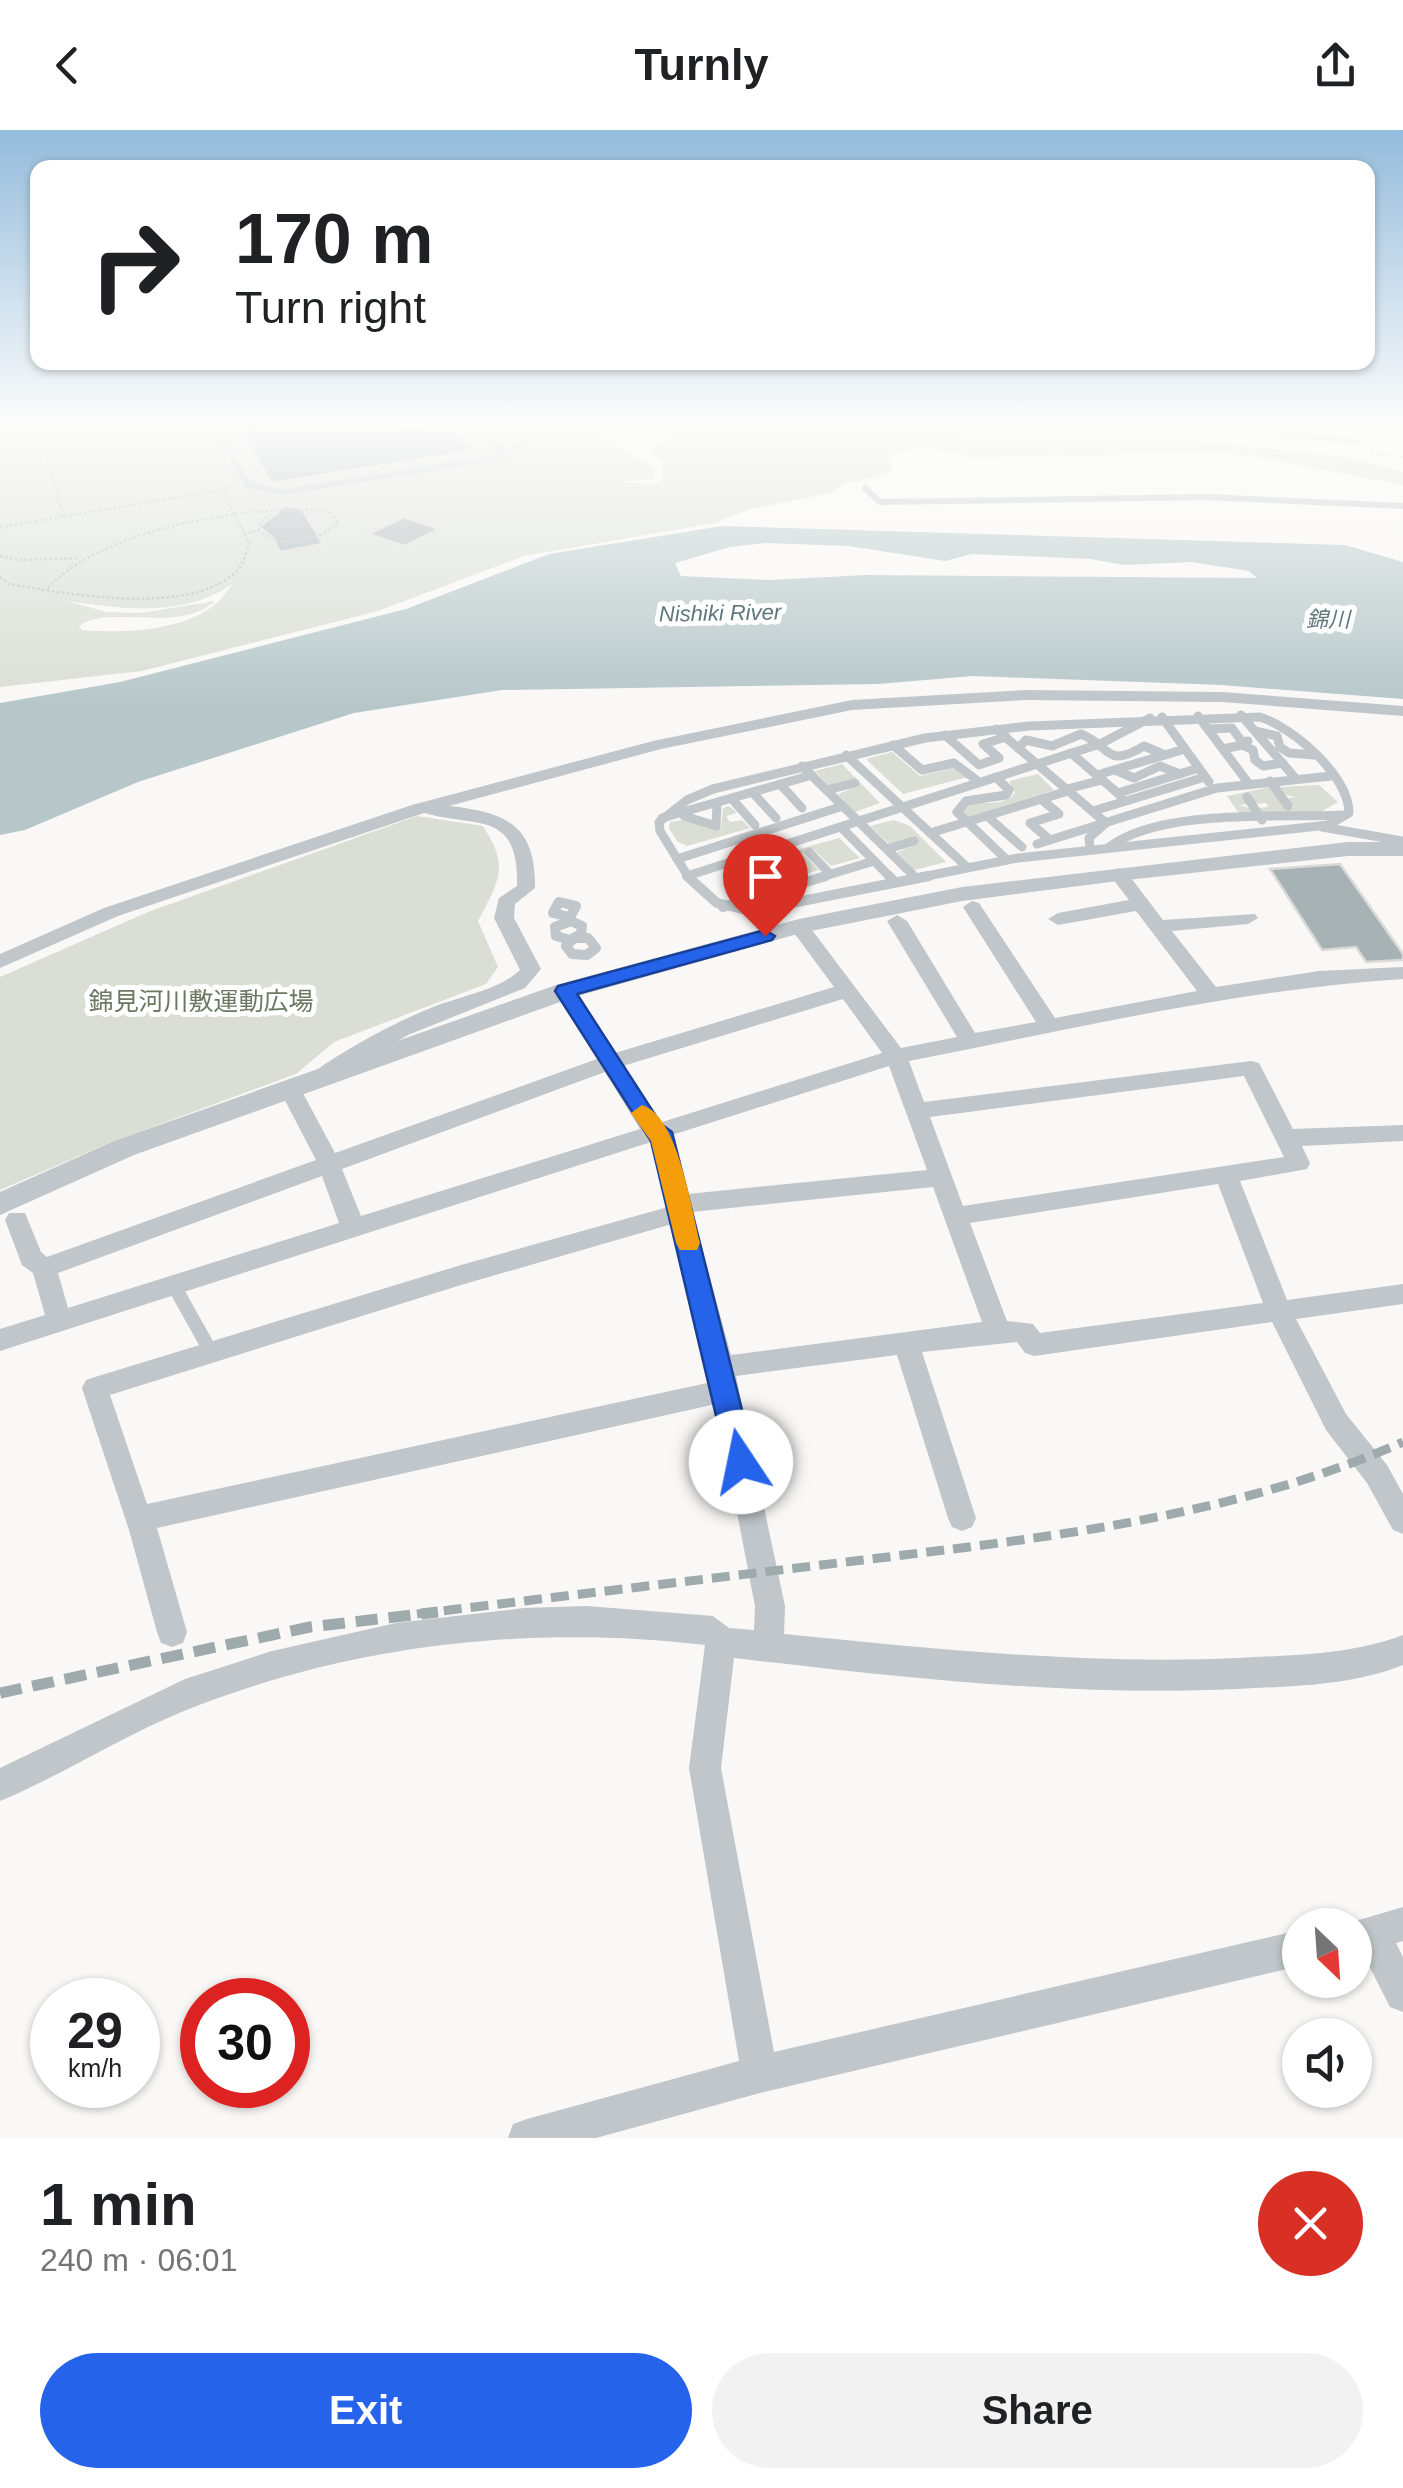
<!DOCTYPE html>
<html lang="en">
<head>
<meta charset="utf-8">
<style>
  body { margin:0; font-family:Arial,"Noto Sans JP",sans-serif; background:#f2f2f2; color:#202124; height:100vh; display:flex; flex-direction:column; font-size:38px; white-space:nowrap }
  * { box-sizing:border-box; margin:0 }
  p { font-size:32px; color:#757577 }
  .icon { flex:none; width:55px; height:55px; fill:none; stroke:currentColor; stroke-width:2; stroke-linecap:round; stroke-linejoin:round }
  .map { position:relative; height:2008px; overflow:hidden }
  .panel { display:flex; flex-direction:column; background:#fff; flex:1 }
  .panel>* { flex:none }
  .hud { position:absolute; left:30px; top:30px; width:1345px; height:210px; border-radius:20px; box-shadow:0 2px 8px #0004; background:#fff; color:#202124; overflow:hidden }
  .needle { width:65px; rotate:155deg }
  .buttons { position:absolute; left:1282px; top:1778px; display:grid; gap:20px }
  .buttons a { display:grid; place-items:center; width:90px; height:90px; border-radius:50%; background:#fff; box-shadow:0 2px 8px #0004; font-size:50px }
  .speed { position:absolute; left:30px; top:1848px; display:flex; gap:20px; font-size:50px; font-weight:700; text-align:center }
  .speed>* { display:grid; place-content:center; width:130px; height:130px; border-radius:50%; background:#fff; box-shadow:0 2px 8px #0004; line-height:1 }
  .speed small { font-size:25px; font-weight:400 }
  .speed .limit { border:15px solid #d22; background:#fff; color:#111 }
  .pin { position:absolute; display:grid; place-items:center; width:85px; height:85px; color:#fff; margin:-102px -42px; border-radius:50% 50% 50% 0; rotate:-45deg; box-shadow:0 0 10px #0007 }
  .pin .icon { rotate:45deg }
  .me { position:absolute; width:110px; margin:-55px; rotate:349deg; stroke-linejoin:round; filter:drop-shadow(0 0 8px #0008) }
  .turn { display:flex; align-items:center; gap:35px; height:210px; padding:0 40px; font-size:45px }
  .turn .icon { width:130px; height:130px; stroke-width:2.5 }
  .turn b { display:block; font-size:70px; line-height:85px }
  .round { display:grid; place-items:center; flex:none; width:105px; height:105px; border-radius:52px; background:#f2f2f2 }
  .head { display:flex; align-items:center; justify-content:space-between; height:170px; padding:0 40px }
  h1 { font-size:60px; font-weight:800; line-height:75px }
  .action { display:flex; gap:20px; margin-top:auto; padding:20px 40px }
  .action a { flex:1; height:115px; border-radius:60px; background:#2563eb; color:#fff; font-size:40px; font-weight:800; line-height:115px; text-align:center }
  .action a+a { background:#f2f2f2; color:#202124 }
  header { display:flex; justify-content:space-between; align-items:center; height:130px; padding:0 40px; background:#fff; font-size:45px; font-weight:800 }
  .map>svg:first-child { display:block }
  .green { fill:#daded5; fill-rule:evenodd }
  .water { fill:#b7c7c9; fill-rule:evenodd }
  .building { fill:#a7b2b5; stroke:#dbdad8; stroke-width:2.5 }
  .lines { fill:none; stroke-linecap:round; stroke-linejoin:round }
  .primary-casing { stroke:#b4babd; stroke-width:6 }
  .path { stroke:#babfc1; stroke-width:2.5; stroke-dasharray:2.5 2.5; stroke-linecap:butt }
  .service-far3 { stroke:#c0c6c9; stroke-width:6 }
  .service-far2 { stroke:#c0c6c9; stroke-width:9 }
  .service-far1 { stroke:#c0c6c9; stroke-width:10 }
  .service { stroke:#c0c6c9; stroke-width:14 }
  .minor { fill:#c0c6c9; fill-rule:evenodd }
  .tertiary { fill:#c0c6c9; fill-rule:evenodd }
  .primary { fill:#fff; fill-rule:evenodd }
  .rail-far1 { stroke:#9faaad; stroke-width:9; stroke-dasharray:18 9; stroke-linecap:butt }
  .rail { stroke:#9faaad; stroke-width:11; stroke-dasharray:22 11; stroke-linecap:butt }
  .route { fill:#2563eb; stroke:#184099; stroke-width:2.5 }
  .slow { fill:#f59e0b }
  .labels { text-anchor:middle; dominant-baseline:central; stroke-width:10; stroke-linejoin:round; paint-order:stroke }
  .far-water-label { font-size:22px; font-style:italic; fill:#5f787b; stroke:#fff }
  .park-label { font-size:25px; fill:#6b7963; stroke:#fff }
</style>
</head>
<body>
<header><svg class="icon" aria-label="back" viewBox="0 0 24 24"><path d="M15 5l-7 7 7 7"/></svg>Turnly<svg class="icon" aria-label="share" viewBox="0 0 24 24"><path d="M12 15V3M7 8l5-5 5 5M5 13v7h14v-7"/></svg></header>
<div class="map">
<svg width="1403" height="2008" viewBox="0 0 1403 2008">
  <rect width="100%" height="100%" fill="#f9f8f6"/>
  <g class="green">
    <path d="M0,293H584L654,339V349L617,352L654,354L663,349L662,332L647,320L672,306L654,293H952L958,301L972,308L1212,312L1345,327L1403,342V355L1247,325L1203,322L971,328L929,317L893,323L888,330L893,340C873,352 849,348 830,363L748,380L715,393L524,426L378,481L142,541L0,557ZM232,454C207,501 130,504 82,500L79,496C109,474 179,504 215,471L141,483L107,482L67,471C122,479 184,488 232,454Z"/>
    <path d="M892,622L920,646L953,638L968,647L903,664L866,629Z"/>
    <path d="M842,634L880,673L855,682L838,664L858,656L852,650L829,656L815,641Z"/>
    <path d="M1038,644L1054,660L967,687L962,682L966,675C983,670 1002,678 1015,663L1009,651Z"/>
    <path d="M1319,655L1338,672L1319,683L1263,686L1257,678L1268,677L1266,673L1239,675L1249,678L1253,686L1240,685L1227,666L1270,657L1285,678H1293L1287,668L1296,667L1286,665L1280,657Z"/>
    <path d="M729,676L737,683L726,686L730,692L742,690L750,698L687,716L677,711L669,698L670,692L683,690L721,698L723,678Z"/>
    <path d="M417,686L483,696C510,738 499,750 478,791L498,837L486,854L334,912L296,944L109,1013L0,1060V847L148,782Z"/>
    <path d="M894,690L910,696L946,732L914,740L897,722L918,714L911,708L889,714L870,696Z"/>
    <path d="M839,708L860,728L831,736L814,720L803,724L819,740L739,764L734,756C752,743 775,753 794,738L793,721Z"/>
  </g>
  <path class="water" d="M722,396L1345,415L1403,432V569L1221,555L973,546L878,554L502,560L354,583L138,652L25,700L0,705V573L120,552L406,479L549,424ZM767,413L849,416L945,431L972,424L1091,429L1124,435L1191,432L1249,441L1257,448L866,445L770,450L681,446L675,433L730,417Z"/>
  <g class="building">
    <path d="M252,293H362L369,301L448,293L473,321L272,353L236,296Z"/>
    <path d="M286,376L302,379L323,414L280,422L273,408L259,397Z"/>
    <path d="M404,387L439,399L404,416L368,404Z"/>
    <path d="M1340,734L1403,824V830L1366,832L1356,817L1322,820L1270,739Z"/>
  </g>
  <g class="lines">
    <g class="primary-casing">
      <path id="primary" d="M1381,293H1403V298Z"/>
    </g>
    <g class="path">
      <path d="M36,293L64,387"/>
      <path d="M1366,322L1403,327"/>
      <path d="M0,397L227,359"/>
      <path d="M244,404L258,401L260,392L271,384"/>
      <path d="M0,426L20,430L78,428"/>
      <path d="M0,447L9,454C68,464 190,487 237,441C244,434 246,422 249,413L224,365L230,354"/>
      <path d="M48,458C102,398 251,374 329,381L339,393C315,412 284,419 258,401"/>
    </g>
    <g class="service-far3">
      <path d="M212,293L248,355L283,362L495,328L525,311L509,293"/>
      <path d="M1279,293L1280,304L1356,311"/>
      <path d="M506,324L477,303L510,294"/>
      <path d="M865,358L880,372L1207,367L1403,376"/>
    </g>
    <g class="service-far2">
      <path d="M1241,585L1296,649"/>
      <path d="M1198,586L1249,654"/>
      <path d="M1162,587L1209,652"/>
      <path d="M996,599L1106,693L1089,708L1090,719"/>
      <path d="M1208,599L1232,598L1242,612L1248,611"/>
      <path d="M1255,601L1277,606L1280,617L1289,623L1314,625"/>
      <path d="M945,605L979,635L999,628L983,614L1006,607"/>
      <path d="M893,615L922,640L954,633L979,652"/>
      <path d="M1018,618L1026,610L1052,616L1081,604C1112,617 1106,639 1144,616L1165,625"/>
      <path d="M1223,619L1242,615L1253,620L1255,630L1263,636L1283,633"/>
      <path d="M1071,623L1121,666"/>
      <path d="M846,625L967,737"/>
      <path d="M802,636L916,748"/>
      <path d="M1115,640L1134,648L1160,636L1180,644"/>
      <path d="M1097,645L1185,619"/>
      <path d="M996,647L1009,660L1006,665L966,671L957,682L1007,730"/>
      <path d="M1270,651L1288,676"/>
      <path d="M780,654L802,678"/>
      <path d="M1067,659L1102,650"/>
      <path d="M827,660L855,653"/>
      <path d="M753,663L776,688"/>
      <path d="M1118,663L1199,638"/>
      <path d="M1247,667L1262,690"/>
      <path d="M732,669L755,695"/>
      <path d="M1041,669L1059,684L1030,693L1050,710"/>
      <path d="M1093,681L1205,647"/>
      <path d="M684,686L716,696L717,674"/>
      <path d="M987,686L1022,717"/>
      <path d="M662,688L812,645"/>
      <path d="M841,697L891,748"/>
      <path d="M1322,697L1403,711"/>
      <path d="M930,703L1068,661"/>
      <path d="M1037,714L1217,658L1331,646"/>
      <path d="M1109,717C1161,678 1279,688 1343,685"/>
      <path d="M887,719L914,711"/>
      <path d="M809,722L830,744"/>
      <path d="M677,729L843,676"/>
      <path d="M687,746L1100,614L1150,588"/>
      <path d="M689,748L660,701L659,692L687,670L713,659L925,608L1029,596L1260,587C1294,598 1349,646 1349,683L1328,695L1018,728L917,748"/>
      <path d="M735,748L784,738L786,733L776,719"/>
      <path d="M818,748L874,731"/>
    </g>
    <g class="service-far1">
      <path d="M687,746L717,773L751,781L929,746"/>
      <path d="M889,746L895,752"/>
      <path d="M559,772L576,776L570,787L553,783Z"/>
      <path d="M738,772L729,753L740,746"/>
      <path d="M723,777L826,746"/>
      <path d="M571,791L582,796L581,804L570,810L556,806L555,797Z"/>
      <path d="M574,808H588L596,818L587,825L572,824L566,816Z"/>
    </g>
    <path class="service" d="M173,1154L211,1222"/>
    <g class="minor">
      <path d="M1026,560L1222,562L1403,576V586L1222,572L1026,570L852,580L661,619L449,676C507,682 536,696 535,758L515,774L514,788L541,839L525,858L408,905L323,954L315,951L312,946L315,941C352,915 392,894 433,877C461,866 499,860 520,840L494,788L499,768L517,756C519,679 476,698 424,683L118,786L0,838V824L104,778L412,675L653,611L852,570Z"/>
      <path d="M1118,738L1125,740L1163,790L1255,784L1258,788L1248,794L1172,801L1216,857L1319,841L1403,837V849C1236,860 1072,899 909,931L924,972L1251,931L1259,933L1293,999L1403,995V1011L1302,1016L1310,1033L1307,1039L1240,1051L1287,1170L1403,1154V1174L1296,1189L1346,1284L1387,1335L1403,1364V1404L1393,1400L1367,1353L1326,1300L1272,1192L1034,1226L1025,1223L1017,1212L922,1222L976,1388L972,1397L962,1401L952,1397L948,1388L897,1225L736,1246L785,1476L784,1504C935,1519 1086,1535 1238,1528C1294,1525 1350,1525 1403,1505V1535C1350,1556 1293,1556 1237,1559C1069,1567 901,1547 734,1528L721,1638L774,1922L1300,1800V1836L760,1963L596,2008H508L513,1994L527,1989L739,1931L689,1638L705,1515C531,1494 347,1515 184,1581C120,1607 63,1645 0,1671V1638L185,1549L272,1521L396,1493L524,1478L587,1476L713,1486L729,1498L754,1500L755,1476L716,1274L157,1398L187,1502L183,1513L172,1517L161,1513L157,1502L129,1400L82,1258L86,1250L95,1247L461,1135L668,1077L651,1012L0,1221V1199L45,1185L33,1143L22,1135L5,1090L9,1083H25L41,1122L47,1127L316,1030L278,957L289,949L297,952L335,1023L597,929L555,861L558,856H572L615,923L834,857L789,796L799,790L806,792L901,918L957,907L887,791L897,785L907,791L975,903L1036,892L963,777L972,771L979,773L1055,888L1197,861L1136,781L1058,795L1048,789L1058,783L1129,770L1109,744ZM843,869L882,923L659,993L623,936ZM889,936L927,1040L688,1064L672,1005ZM605,942L640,999L361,1086L342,1039ZM1244,946L1284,1027L963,1076L930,987ZM322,1046L339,1093L68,1178L58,1143ZM1218,1054L1263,1173L1040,1203L1033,1194L1007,1191L970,1093ZM933,1057L982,1192L731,1225L692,1082ZM672,1094L712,1252L147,1374L110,1265L461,1155Z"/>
      <path d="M1403,1777V1811L1396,1813L1403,1827V1882L1390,1877L1362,1822L1355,1824V1795H1342Z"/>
    </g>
    <path class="tertiary" d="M1348,712H1403V726H1348L1118,751L962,771L801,803L574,867L134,1025L0,1085V1062L114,1011L556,855L799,789L962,757Z"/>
    <use href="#primary" class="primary"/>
    <path class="rail-far1" d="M417,1484C565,1466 714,1448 863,1430C1044,1408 1234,1387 1403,1312"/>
    <path class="rail" d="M0,1563L310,1497L438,1482"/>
  </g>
  <linearGradient id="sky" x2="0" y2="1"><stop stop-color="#94bcdc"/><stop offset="0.51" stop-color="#fcfcfb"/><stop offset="1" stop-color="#fcfcfb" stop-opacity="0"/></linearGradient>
  <rect width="1403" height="574" fill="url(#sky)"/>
  <path class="route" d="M765,800L775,806L772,810L577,864L661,994L672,1002L755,1332L751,1341L741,1345L731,1341L727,1332L651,1011L555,861L558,856Z"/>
  <path class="slow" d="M642,975C678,986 691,1077 700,1113L697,1120H680L676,1113L651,1011L631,983Z"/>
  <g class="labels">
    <g class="far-water-label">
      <text transform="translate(720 483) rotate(-1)">Nishiki River</text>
      <text x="1328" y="489">錦川</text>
    </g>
    <g class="park-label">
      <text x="201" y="871">錦見河川敷運動広場</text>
    </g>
  </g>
</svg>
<div class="buttons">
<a><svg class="needle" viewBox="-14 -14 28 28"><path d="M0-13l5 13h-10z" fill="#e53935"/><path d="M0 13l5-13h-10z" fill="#757577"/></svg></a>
<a><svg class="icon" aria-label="sound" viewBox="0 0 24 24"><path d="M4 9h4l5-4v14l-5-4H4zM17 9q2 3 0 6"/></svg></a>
</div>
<div class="speed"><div>29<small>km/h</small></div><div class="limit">30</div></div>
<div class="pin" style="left:765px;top:806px;background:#d93025"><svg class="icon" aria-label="arrive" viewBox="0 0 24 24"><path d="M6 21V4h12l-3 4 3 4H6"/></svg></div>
<svg class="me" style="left:741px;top:1332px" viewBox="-20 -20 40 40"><circle r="19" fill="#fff"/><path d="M0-13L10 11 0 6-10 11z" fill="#2563eb"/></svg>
<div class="hud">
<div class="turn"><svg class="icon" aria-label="right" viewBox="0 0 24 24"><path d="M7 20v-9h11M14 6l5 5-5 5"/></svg><div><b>170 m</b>Turn right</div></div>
</div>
</div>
<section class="panel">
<div class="head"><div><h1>1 min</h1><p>240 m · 06:01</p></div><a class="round" style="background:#d93025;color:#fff"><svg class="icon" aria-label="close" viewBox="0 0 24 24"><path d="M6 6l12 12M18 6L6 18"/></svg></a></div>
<div class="action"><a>Exit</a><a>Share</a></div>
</section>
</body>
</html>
